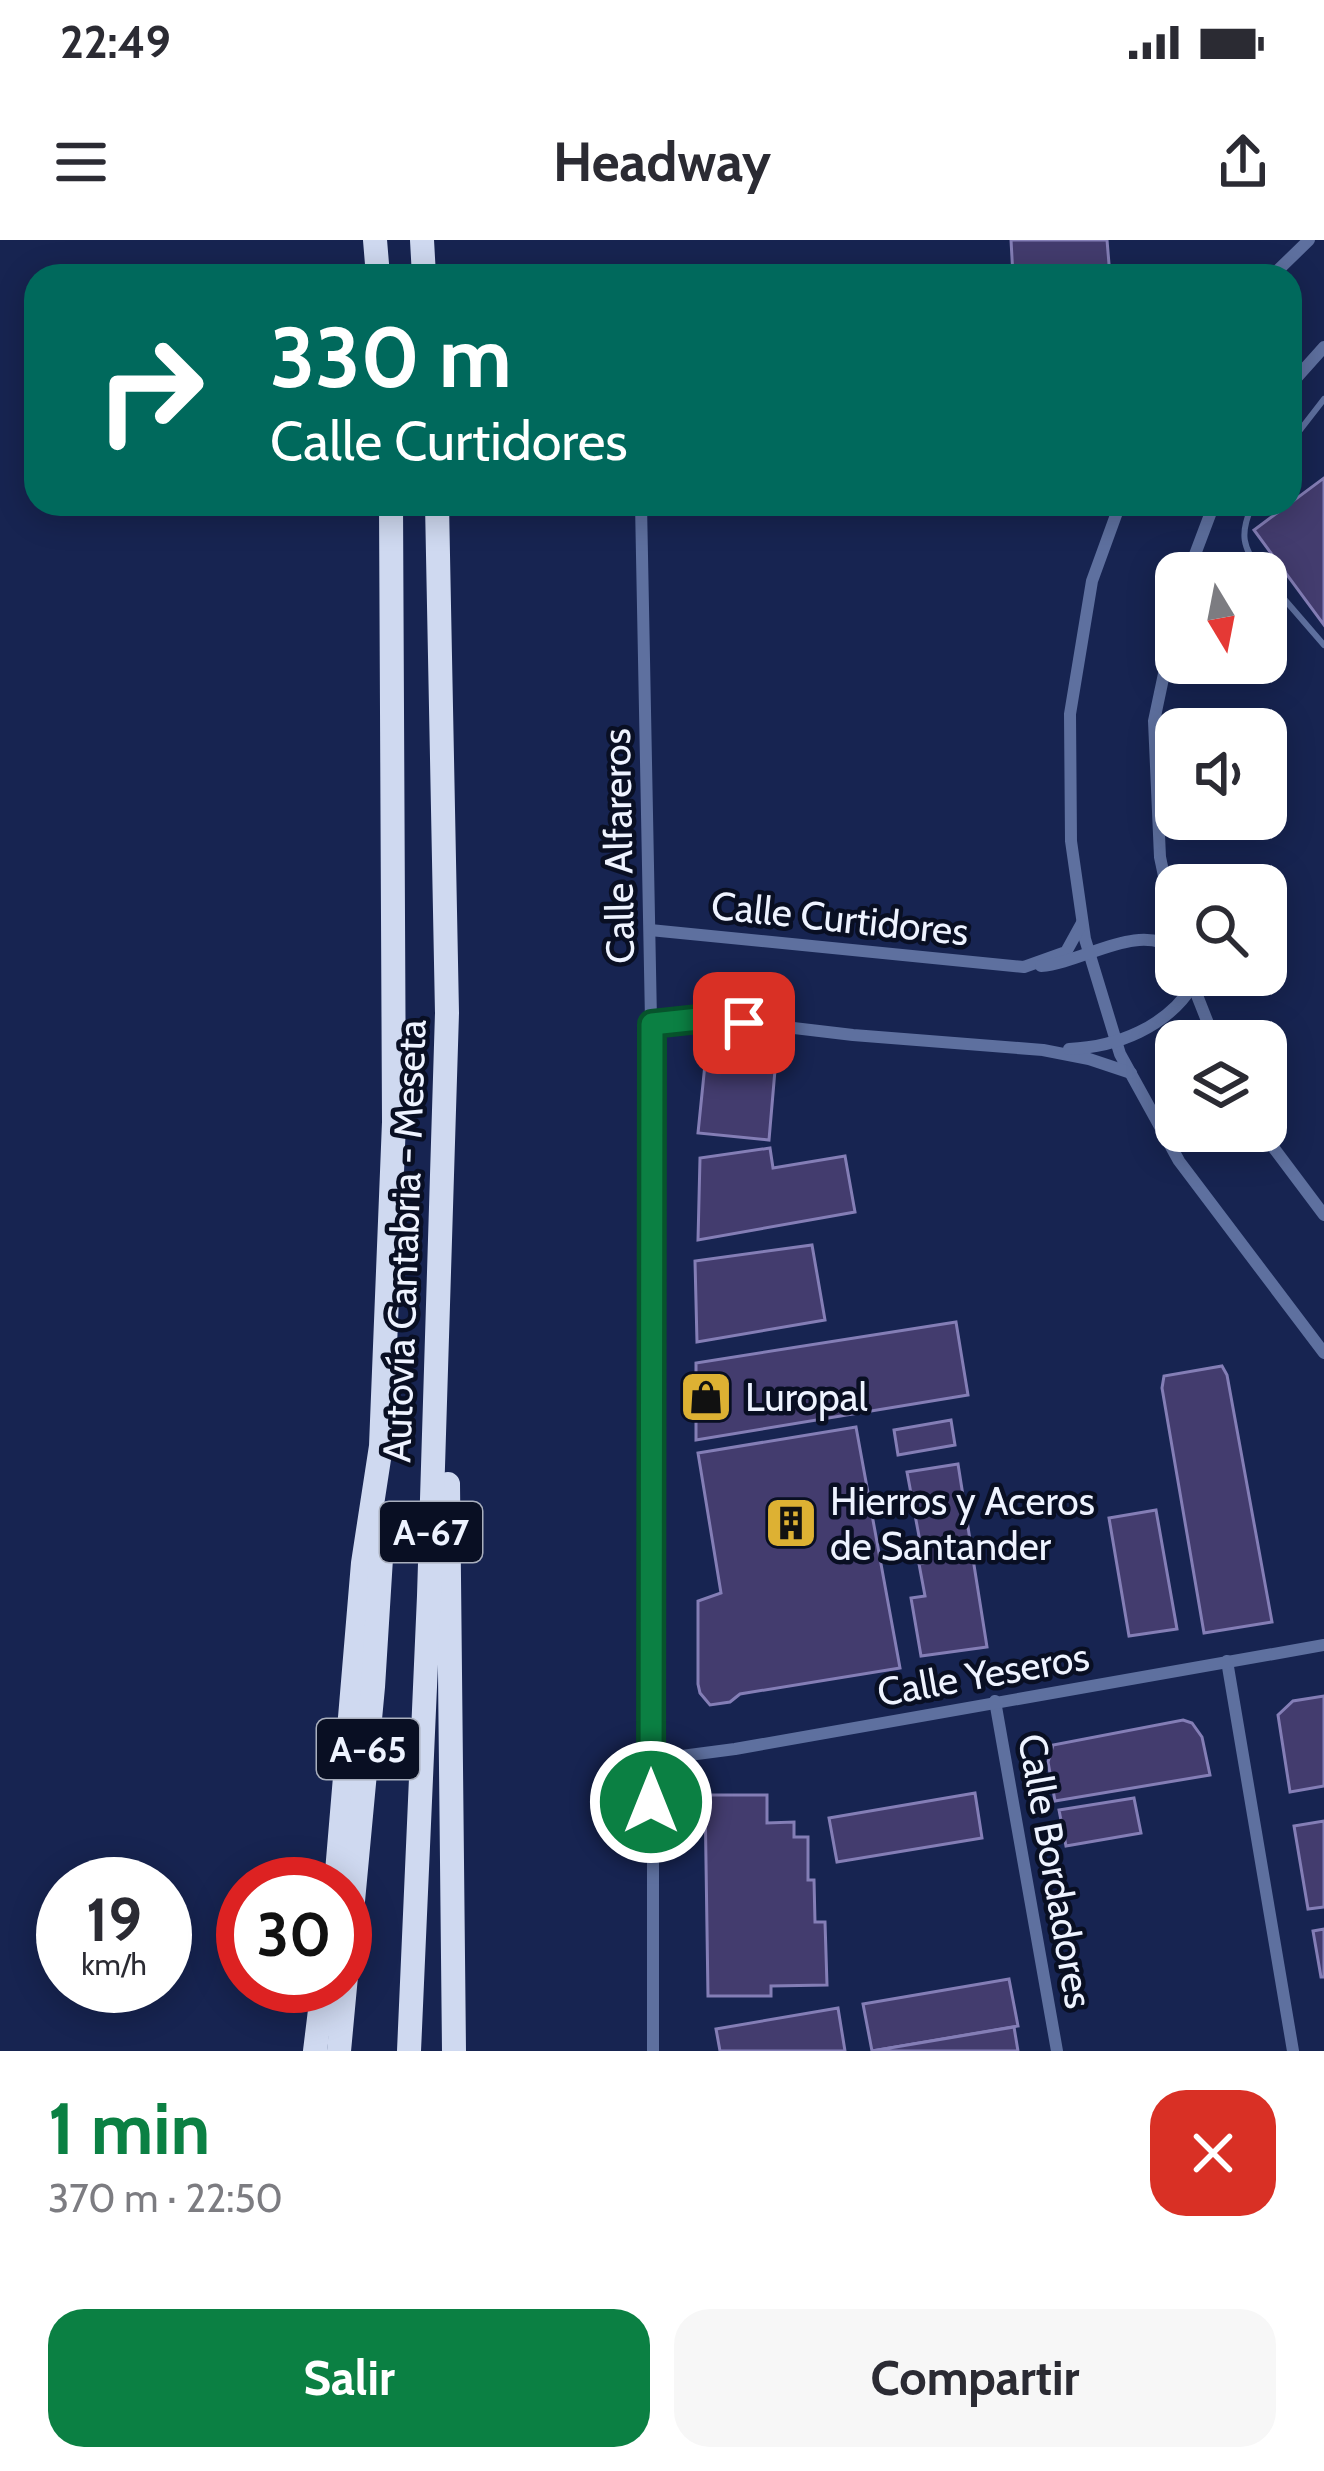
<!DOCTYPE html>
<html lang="es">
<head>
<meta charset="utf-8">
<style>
  body { margin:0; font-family:Cabin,sans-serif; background:#f7f7f7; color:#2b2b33; height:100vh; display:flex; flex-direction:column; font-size:45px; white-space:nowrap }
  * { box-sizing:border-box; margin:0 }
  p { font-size:39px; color:#7c7c81 }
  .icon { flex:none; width:66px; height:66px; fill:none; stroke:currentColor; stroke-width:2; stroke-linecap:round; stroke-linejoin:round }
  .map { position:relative; height:1811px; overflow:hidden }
  .drawer { display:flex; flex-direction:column; background:#fff; flex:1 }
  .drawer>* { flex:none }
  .guide { position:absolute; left:24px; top:24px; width:1278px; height:252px; border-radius:36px; box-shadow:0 6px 30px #0003; background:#00695c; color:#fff; overflow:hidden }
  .needle { width:78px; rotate:170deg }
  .controls { position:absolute; left:1155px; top:312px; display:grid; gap:24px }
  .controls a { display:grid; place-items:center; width:132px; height:132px; border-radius:24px; background:#fff; box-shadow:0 6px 30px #0003; font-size:60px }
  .speed { position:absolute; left:36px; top:1617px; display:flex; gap:24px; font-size:60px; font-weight:700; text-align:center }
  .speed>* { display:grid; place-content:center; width:156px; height:156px; border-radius:50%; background:#fff; box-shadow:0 6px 30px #0003; line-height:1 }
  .speed small { font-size:30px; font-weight:400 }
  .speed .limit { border:18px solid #d22; background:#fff; color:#111 }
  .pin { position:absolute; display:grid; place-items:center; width:102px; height:102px; color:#fff; margin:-51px; border-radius:24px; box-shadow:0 6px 18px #0006 }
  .me { position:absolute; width:132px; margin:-66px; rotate:0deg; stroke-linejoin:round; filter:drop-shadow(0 0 9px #0008) }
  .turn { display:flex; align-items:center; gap:42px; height:252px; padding:0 48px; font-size:54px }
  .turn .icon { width:156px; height:156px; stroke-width:2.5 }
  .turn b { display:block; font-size:84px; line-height:102px }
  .round { display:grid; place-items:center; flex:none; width:126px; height:126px; border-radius:36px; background:#f7f7f7 }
  .head { display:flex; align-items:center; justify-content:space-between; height:204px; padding:0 48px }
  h1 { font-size:72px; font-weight:800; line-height:90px; color:#0b8043 }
  .primary-button { display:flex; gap:24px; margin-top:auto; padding:24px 48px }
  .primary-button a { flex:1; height:138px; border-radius:36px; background:#0b8043; color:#fff; font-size:48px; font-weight:800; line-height:138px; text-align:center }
  .primary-button a+a { background:#f7f7f7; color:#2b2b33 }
  .status { display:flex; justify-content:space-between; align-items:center; height:84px; padding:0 60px; background:#fff; direction:ltr }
  .status svg { height:33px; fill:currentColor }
  header { display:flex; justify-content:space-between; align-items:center; height:156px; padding:0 48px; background:#fff; font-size:54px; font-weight:800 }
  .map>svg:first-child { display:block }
  .building { fill:#433c6e; stroke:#847eb6; stroke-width:3 }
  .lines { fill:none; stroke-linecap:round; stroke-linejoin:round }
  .lane { stroke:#5e709f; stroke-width:6 }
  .street { stroke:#5e709f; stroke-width:12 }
  .highway { stroke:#cfd9f0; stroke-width:24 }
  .route-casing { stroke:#07532c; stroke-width:30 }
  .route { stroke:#0b8043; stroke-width:21 }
  .labels { text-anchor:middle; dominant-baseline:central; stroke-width:9; stroke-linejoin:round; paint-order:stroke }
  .shield { fill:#090f23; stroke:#a9afbd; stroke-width:3 }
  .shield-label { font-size:36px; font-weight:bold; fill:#eef3ff }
  .street-label { font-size:39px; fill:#eef3ff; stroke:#090f23 }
  .poi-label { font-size:39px; fill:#eef3ff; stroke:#090f23; text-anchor:start }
</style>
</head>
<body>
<div class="status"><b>22:49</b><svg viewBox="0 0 49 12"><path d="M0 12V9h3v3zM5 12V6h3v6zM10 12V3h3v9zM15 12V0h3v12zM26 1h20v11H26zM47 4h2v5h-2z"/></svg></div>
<header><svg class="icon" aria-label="menu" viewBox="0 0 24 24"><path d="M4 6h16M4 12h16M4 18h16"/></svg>Headway<svg class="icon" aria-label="share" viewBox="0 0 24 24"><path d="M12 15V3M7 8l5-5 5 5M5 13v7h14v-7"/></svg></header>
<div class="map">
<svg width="1324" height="1811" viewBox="0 0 1324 1811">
  <rect width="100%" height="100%" fill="#172451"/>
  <g class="building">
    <path d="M1011,0H1107L1110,36H1013Z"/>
    <path d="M871,27V36L776,33Z"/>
    <path d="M990,28L991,36H907V33Z"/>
    <path d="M1324,238V385L1254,290Z"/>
    <path d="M705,824L775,830L769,900L698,893Z"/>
    <path d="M770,908L773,928L845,916L855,972L698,1000L700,918Z"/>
    <path d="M812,1005L825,1080L697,1102L695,1021Z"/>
    <path d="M956,1082L968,1155L696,1200V1123Z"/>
    <path d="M1222,1126L1227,1135L1272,1382L1204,1393L1162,1148L1164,1136Z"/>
    <path d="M951,1180L955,1205L898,1215L894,1190Z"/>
    <path d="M856,1187L900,1428L740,1454L730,1462L710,1465L700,1453L698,1444V1361L721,1353L698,1213Z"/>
    <path d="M958,1224L987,1407L921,1416L911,1358L925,1356L919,1324L924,1323L907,1232Z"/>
    <path d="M1156,1270L1177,1389L1129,1396L1109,1278Z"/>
    <path d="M1324,1456V1546L1290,1552L1278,1475L1293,1461Z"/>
    <path d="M1183,1480L1192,1483L1202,1497L1210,1535L1055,1561L1048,1522L1053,1505Z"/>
    <path d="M975,1553L982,1598L837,1622L829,1578Z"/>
    <path d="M705,1555H767V1583L794,1582V1597H808V1640H814L815,1682H825L827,1745L771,1746V1756H708Z"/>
    <path d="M1134,1558L1141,1593L1066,1606L1059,1570Z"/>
    <path d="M1324,1581V1667L1308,1669L1294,1586Z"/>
    <path d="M1324,1689V1737H1321L1313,1691Z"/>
    <path d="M1009,1739L1018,1786L872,1811L863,1764Z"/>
    <path d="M838,1768L845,1811H720L716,1789Z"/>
    <path d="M1014,1787L1018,1811H872Z"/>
  </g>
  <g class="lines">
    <g class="lane">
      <path d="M1290,203L1324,159"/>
      <path d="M1253,264C1239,293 1242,308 1262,333"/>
      <path d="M1266,338L1324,405"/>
    </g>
    <g class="street">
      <path d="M1272,36L1309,0"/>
      <path d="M1290,145L1324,107"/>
      <path d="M641,264L653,884V1811"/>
      <path d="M1120,264L1092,341L1070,474L1071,601L1085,699L1120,814L1179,921L1324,1113"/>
      <path d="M1188,333L1214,264"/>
      <path d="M1176,377L1154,481L1160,617L1176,693"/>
      <path d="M650,690L1024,727L1066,712L1082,683"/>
      <path d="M1041,726C1083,723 1138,681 1176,710"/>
      <path d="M1189,735L1215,801"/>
      <path d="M652,784L708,778L853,795L1043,810L1089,819L1131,833"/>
      <path d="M1069,809C1117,807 1167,787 1193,745"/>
      <path d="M1261,891L1324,975"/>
      <path d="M1227,1421L1293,1811"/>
      <path d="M995,1461L1057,1811"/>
      <path d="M651,1520L735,1509L1324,1405"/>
    </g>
    <g class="highway">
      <path d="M375,0L378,36"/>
      <path d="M422,0L424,36"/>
      <path d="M448,1244L454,1811"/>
      <path d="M336,1644L363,1323L381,1206L394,882L391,264"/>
      <path d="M315,1811L323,1746"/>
      <path d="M339,1811L373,1447L383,1286"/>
      <path d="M409,1811L429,1356L447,773L437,264"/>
    </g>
  </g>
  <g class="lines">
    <g class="route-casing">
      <path id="route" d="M651,1562L652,784L708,778L744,783"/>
    </g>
    <use href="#route" class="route"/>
  </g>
  <defs>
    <g id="shop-square" transform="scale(2.7)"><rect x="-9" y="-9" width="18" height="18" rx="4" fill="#ddb133" stroke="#090f23"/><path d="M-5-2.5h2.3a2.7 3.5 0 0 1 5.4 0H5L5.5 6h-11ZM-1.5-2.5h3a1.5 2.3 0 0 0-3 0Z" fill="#111"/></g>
    <g id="building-square" transform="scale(2.7)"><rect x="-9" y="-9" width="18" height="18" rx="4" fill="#ddb133" stroke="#090f23"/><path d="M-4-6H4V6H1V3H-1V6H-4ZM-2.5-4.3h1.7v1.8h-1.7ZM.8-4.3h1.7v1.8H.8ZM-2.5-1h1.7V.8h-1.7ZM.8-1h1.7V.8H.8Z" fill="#111"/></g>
  </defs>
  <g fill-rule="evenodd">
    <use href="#shop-square" x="706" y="1157"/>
    <use href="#building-square" x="791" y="1283"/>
  </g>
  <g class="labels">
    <g class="shield">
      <rect x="380" y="1262" width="102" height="60" rx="9"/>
      <rect x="317" y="1479" width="102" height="60" rx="9"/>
    </g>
    <g class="shield-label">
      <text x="431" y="1292">A-67</text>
      <text x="368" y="1509">A-65</text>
    </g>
    <g class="street-label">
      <text transform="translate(618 606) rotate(-91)">Calle Alfareros</text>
      <text transform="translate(840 678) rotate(6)">Calle Curtidores</text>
      <text transform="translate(404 1001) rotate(-88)">Autovía Cantabria - Meseta</text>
      <text transform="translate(983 1434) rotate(-10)">Calle Yeseros</text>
      <text transform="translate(1056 1631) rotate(80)">Calle Bordadores</text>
    </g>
    <g class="poi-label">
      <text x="745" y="1157">Luropal</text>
      <text x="830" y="1261">Hierros y Aceros<tspan x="830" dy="45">de Santander</tspan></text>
    </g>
  </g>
</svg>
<div class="controls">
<a><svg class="needle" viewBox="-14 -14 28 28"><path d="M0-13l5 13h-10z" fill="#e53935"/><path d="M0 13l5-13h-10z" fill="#7c7c81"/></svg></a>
<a><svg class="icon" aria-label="sound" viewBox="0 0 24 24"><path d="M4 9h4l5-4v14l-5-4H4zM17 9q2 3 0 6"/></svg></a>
<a><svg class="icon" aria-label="search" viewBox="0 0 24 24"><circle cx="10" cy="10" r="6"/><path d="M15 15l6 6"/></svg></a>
<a><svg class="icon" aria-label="layers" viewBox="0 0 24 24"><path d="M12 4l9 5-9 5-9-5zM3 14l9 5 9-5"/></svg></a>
</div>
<div class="speed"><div>19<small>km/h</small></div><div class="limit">30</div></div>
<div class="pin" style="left:744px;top:783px;background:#d93025"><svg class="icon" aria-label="arrive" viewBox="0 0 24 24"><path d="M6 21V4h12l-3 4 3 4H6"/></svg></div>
<svg class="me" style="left:651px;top:1562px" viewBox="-20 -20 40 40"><circle r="17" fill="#0b8043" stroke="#fff" stroke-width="3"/><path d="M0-11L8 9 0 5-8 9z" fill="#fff"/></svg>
<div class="guide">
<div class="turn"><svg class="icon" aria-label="right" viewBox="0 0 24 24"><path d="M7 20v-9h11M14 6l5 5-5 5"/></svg><div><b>330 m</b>Calle Curtidores</div></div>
</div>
</div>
<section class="drawer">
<div class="head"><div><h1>1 min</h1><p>370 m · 22:50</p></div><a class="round" style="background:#d93025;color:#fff"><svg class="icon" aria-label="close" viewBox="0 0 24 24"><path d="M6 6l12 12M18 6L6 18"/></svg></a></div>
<div class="primary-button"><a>Salir</a><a>Compartir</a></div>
</section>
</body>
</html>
